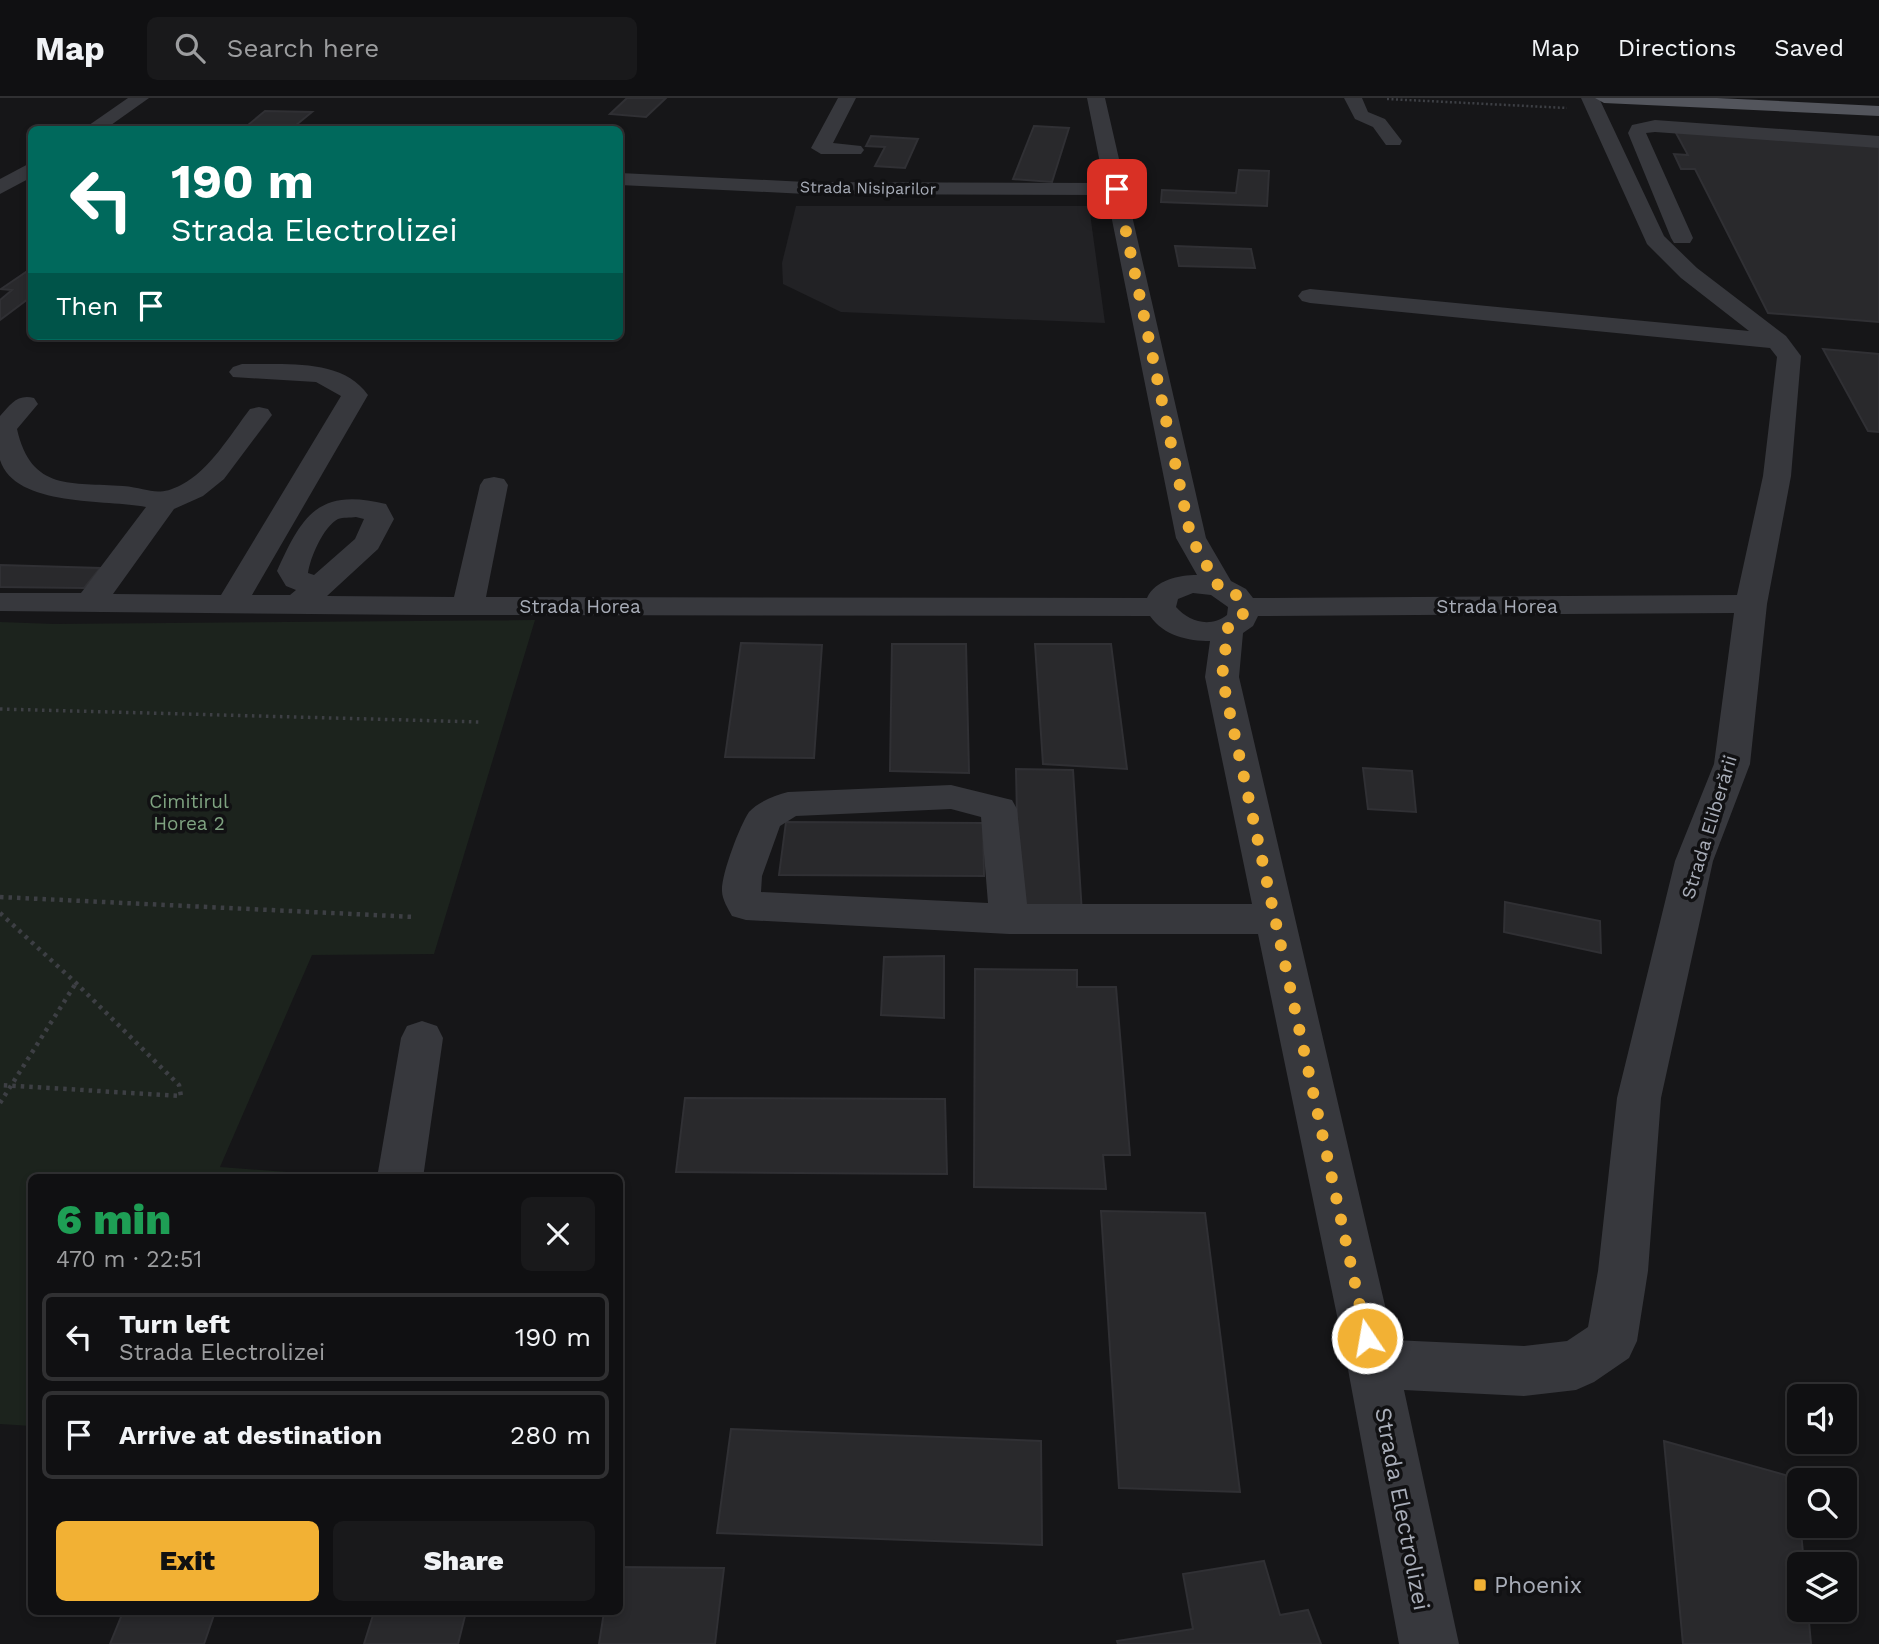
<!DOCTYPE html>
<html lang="en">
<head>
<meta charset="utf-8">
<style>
  body { margin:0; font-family:"Work Sans",sans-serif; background:#19191b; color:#f1f3f6; height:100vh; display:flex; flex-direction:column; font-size:26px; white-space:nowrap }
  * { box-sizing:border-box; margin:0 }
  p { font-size:23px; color:#9c9d9f }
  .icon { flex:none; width:38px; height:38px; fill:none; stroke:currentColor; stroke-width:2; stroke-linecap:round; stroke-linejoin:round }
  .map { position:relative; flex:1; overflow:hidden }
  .sheet { position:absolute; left:28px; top:1076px; width:595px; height:441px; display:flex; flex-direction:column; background:#101012; border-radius:10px; box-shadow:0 4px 10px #0003,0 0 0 2px #303032 }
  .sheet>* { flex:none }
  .top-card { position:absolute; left:28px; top:28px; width:595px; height:214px; border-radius:10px; box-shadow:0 4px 10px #0003,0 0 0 2px #303032; background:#00695c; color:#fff; overflow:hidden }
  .controls { position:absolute; left:1787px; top:1286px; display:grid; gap:14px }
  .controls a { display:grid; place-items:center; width:70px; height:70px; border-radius:10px; background:#101012; box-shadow:0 4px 10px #0003,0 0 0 2px #303032; font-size:35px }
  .pin { position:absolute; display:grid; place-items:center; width:60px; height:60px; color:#fff; margin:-30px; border-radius:14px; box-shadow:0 4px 10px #0006 }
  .me { position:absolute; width:77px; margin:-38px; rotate:348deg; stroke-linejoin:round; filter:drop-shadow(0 0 5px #0008) }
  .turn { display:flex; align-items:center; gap:24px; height:147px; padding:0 28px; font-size:32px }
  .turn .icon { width:91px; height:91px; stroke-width:2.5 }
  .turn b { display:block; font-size:49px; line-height:60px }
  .then { display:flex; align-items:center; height:66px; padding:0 28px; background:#0003; gap:14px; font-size:26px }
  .round { display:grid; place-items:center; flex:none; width:74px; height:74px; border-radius:10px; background:#19191b }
  .head { display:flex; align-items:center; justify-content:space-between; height:119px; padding:0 28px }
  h1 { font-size:42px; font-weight:800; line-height:52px; color:#1e9e55 }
  .action { display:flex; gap:14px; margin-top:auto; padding:14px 28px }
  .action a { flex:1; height:80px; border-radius:10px; background:#f2b134; color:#111; font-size:28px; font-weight:800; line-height:80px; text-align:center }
  .action a+a { background:#19191b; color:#f1f3f6 }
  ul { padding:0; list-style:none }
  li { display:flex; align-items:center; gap:21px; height:88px; margin:0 14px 10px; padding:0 14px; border:4px solid #303032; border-radius:10px }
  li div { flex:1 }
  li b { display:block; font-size:26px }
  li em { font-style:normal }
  header { display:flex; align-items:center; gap:42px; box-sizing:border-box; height:98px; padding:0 35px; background:#101012; border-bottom:2px solid #303032 }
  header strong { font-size:33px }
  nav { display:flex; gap:38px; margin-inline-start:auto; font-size:24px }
  .search { width:490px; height:63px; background:#19191b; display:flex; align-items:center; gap:18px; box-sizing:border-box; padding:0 24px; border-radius:10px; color:#9c9d9f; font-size:26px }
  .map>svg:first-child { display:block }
  .built { fill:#222225 }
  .green { fill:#1c231d }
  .building { fill:#29292c; stroke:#303034; stroke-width:2 }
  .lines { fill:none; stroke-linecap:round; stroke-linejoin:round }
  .path-far2 { stroke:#3d3f44; stroke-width:2.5; stroke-dasharray:2 2.5; stroke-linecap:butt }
  .path-far1 { stroke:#3d3f44; stroke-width:3.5; stroke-dasharray:2.5 4.5; stroke-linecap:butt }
  .path { stroke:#3d3f44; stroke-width:4.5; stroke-dasharray:3.5 5; stroke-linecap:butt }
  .minor { fill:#37383d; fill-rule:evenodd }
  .major { fill:#53555c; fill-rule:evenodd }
  .route { stroke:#f2b134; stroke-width:12; stroke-dasharray:0 21.6 }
  .poi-dot { fill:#f2b134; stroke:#111113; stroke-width:2.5 }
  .labels { text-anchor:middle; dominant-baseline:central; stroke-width:7; stroke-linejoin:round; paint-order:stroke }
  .far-street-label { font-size:16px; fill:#a8adb8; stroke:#111113 }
  .street-label { font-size:19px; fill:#a8adb8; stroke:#111113 }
  .park-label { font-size:19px; fill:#7fa381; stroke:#111113 }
  .near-street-label { font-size:23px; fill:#a8adb8; stroke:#111113 }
  .near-poi-label { font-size:23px; fill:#a8adb8; stroke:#111113; text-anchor:start }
</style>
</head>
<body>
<header>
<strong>Map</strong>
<div class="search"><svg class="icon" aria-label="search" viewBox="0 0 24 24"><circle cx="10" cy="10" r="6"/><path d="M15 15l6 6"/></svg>Search here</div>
<nav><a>Map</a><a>Directions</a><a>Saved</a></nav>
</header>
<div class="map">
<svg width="1879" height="1546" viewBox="0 0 1879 1546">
  <rect width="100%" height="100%" fill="#161618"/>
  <path class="built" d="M796,108H1089L1105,225L841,214L783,186L782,165Z"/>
  <path class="green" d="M535,522L434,856L312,857L220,1069L367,1080H32L31,1328L0,1326V524L54,526Z"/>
  <g class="building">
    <path d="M627,0H666L646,19L610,16Z"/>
    <path d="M265,13L312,14L290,32H242Z"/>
    <path d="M1034,28L1069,30L1052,84L1013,81Z"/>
    <path d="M1675,33L1879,46V224L1768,215L1695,71H1681L1674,56L1688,57Z"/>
    <path d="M871,38L918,41L905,70L875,68L885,49L866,48Z"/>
    <path d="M1239,72L1269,73L1267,108L1161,104L1162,92L1236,95Z"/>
    <path d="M1175,148L1251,151L1255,170L1179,168Z"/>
    <path d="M32,170V198L0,222V202L12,192L1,191Z"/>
    <path d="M1823,251L1879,256V334L1868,333Z"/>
    <path d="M0,467L100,470L84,490L0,489Z"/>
    <path d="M741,545L822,547L814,660L725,659Z"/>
    <path d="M892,546H966L969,675L890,673Z"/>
    <path d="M1035,546H1111L1127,671L1043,666Z"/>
    <path d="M1363,670L1412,673L1416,714L1368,711Z"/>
    <path d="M1016,671L1073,672L1082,816L1019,815Z"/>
    <path d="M786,724L983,725L984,778L779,777Z"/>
    <path d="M1505,804L1600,823L1601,855L1504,834Z"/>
    <path d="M944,858V920L881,917L884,859Z"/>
    <path d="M975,871L1077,872V889H1116L1130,1057H1103L1106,1091L974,1089Z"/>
    <path d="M685,1000L945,1001L947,1076L676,1074Z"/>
    <path d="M1101,1113L1205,1115L1240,1394L1119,1390Z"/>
    <path d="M731,1331L1041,1343L1042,1447L717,1435Z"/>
    <path d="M1664,1343L1796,1380L1804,1466H1799V1512H1808L1811,1546H1683Z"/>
    <path d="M1264,1463L1280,1517L1308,1512L1321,1546H1118L1117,1543L1193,1531L1183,1476Z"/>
    <path d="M620,1469L724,1470L715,1546H599L604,1514H620Z"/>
    <path d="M123,1514H215L204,1546H110Z"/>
    <path d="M374,1514H466L458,1546H364Z"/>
  </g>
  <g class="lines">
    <path class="path-far2" d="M1387,1L1567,10"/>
    <path class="path-far1" d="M0,611L480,624"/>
    <g class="path">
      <path d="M0,799L415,819"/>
      <path d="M0,815L76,885L179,987L181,998L0,987"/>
      <path d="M0,1005L76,885"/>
    </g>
    <g class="minor">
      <path d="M128,0H149L104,32H82Z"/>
      <path d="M838,0H856L833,45L861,48L864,52L861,56H821L811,50Z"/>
      <path d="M1087,0H1105L1206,440L1231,483L1246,491L1253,500L1737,497L1763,378L1777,259L1770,250L1310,205L1302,203L1298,198L1302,193L1310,191L1749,233L1681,180L1647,146L1581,0H1599L1664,138L1697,170L1786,238L1801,258L1791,378L1767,506L1750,666L1713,763L1661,1000L1648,1173L1637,1243L1629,1260L1594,1284L1576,1292L1524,1298L1404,1292L1459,1546H1399L1347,1266L1258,836H1009L746,822L732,818C728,811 722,801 722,793C721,777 740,727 749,714C758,704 775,697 788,694L951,687L1012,702L1017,711L1027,806H1252L1205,579L1210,543C1188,543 1164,538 1150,518L422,517L0,513V495H81L146,409C108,401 15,410 0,362C0,350 0,331 0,318C11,306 17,296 34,300L38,306L17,331C31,394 72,384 123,388C149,390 156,400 181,387C210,372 230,337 250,311L259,309L268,311L272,317L224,381L203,398L174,411L113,496L221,497L341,298L316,284L233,279L229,274L233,269L242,266C282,267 342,259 368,297L252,497H290L296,492L286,488L277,473C302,418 318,389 386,406L394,421L378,451L327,498L454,499L480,387L484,381L494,379L504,381L508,387L486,499L1147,500C1155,482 1179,477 1197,477L1176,440L1107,97L806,96L620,87V75L806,84L1104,85ZM356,419L364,421L355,441L314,477L308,475C310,460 323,429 338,421C343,419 350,420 356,419ZM1193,495L1211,497L1228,509L1227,517C1210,530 1189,524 1176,509L1178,501ZM1734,515L1714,666L1675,763L1617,1000L1598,1173L1588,1229L1567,1243L1524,1248L1393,1242L1239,579L1243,535L1253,528L1258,518ZM951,711L981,719L988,805L761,794L762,778L780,728L796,718Z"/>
      <path d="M1344,0H1362L1368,14L1385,21L1402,43L1400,47H1386L1373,29L1355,21Z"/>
      <path d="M1655,22L1879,38V50L1655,34L1646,35L1693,140L1690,145H1674L1671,140L1628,35L1632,27Z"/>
      <path d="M32,64V79L0,96V81Z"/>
      <path d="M422,923L437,928L443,940L423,1080H377L401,940L407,928Z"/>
    </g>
    <path class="major" d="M1595,0H1717L1879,8V18L1604,5Z"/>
  </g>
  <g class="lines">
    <path class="route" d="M1117,91L1191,440L1219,489L1236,497L1244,509L1242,521L1228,530L1222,579L1367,1240"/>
  </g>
  <rect class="poi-dot" x="1473" y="1480" width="14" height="14" rx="3.5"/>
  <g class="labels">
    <g class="far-street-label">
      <text transform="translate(868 90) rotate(1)">Strada Nisiparilor</text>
    </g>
    <g class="street-label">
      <text x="580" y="508">Strada Horea</text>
      <text x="1497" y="508">Strada Horea</text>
      <text transform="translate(1709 729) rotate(-73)">Strada Eliberării</text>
    </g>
    <g class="park-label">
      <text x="189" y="703">Cimitirul<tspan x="189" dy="22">Horea 2</tspan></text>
    </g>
    <g class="near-street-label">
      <text transform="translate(1402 1411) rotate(79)">Strada Electrolizei</text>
    </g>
    <g class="near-poi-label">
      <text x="1494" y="1487">Phoenix</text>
    </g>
  </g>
</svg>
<div class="controls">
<a><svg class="icon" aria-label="sound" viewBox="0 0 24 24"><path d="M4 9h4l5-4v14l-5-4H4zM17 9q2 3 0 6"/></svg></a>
<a><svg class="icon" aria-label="search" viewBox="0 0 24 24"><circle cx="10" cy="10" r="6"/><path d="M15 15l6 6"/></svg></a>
<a><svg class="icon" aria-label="layers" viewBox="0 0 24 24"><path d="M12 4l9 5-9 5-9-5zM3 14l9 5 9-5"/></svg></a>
</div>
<div class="pin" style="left:1117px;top:91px;background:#d93025"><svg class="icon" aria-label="arrive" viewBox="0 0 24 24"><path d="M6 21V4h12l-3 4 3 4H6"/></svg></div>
<svg class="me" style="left:1367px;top:1240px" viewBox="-20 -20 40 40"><circle r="17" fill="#f2b134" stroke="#fff" stroke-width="3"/><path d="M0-11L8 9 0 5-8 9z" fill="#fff"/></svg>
<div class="top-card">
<div class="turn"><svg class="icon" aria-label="left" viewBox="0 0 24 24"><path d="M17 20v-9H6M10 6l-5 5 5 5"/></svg><div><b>190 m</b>Strada Electrolizei</div></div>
<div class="then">Then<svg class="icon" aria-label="arrive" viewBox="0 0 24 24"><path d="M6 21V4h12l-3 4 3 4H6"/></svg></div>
</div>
<section class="sheet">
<div class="head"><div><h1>6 min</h1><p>470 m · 22:51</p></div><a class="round"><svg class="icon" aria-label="close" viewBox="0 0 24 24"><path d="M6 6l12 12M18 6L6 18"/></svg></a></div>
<ul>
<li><svg class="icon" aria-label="left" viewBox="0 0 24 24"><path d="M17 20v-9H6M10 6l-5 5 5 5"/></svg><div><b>Turn left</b><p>Strada Electrolizei</p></div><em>190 m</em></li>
<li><svg class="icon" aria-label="arrive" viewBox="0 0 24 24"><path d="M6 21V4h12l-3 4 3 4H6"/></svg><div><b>Arrive at destination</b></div><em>280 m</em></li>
</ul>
<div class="action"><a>Exit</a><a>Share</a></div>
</section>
</div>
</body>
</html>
